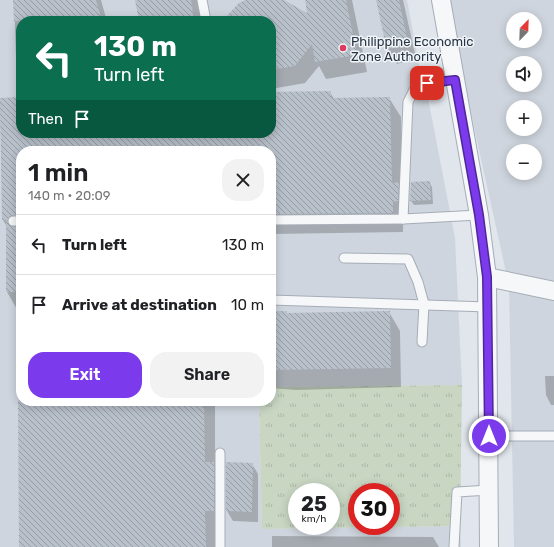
<!DOCTYPE html>
<html lang="en">
<head>
<meta charset="utf-8">
<style>
  body { margin:0; font-family:Rubik,sans-serif; background:#f2f2f2; color:#202124; height:100vh; display:flex; flex-direction:column; font-size:15px; white-space:nowrap }
  * { box-sizing:border-box; margin:0 }
  p { font-size:13px; color:#757577 }
  .icon { flex:none; width:22px; height:22px; fill:none; stroke:currentColor; stroke-width:2; stroke-linecap:round; stroke-linejoin:round }
  .map { position:relative; flex:1; overflow:hidden }
  .panel { position:absolute; left:16px; top:146px; width:260px; height:260px; display:flex; flex-direction:column; background:#fff; border-radius:16px; box-shadow:0 2px 10px #0003 }
  .panel>* { flex:none }
  .guide { position:absolute; left:16px; top:16px; width:260px; height:122px; border-radius:16px; box-shadow:0 2px 10px #0003; background:#0b6e4f; color:#fff; overflow:hidden }
  .needle { width:26px; rotate:23deg }
  .buttons { position:absolute; left:506px; top:12px; display:grid; gap:8px }
  .buttons a { display:grid; place-items:center; width:36px; height:36px; border-radius:50%; background:#fff; box-shadow:0 2px 10px #0003; font-size:20px }
  .speed { position:absolute; left:288px; top:483px; display:flex; gap:8px; font-size:20px; font-weight:700; text-align:center }
  .speed>* { display:grid; place-content:center; width:52px; height:52px; border-radius:50%; background:#fff; box-shadow:0 2px 10px #0003; line-height:1 }
  .speed small { font-size:10px; font-weight:400 }
  .speed .limit { border:6px solid #d22; background:#fff; color:#111 }
  .pin { position:absolute; display:grid; place-items:center; width:34px; height:34px; color:#fff; margin:-17px; border-radius:8px; box-shadow:0 2px 6px #0006 }
  .me { position:absolute; width:44px; margin:-22px; rotate:0deg; stroke-linejoin:round; filter:drop-shadow(0 0 3px #0008) }
  .turn { display:flex; align-items:center; gap:14px; height:84px; padding:0 12px; font-size:18px }
  .turn .icon { width:52px; height:52px; stroke-width:2.5 }
  .turn b { display:block; font-size:28px; line-height:34px }
  .then { display:flex; align-items:center; height:38px; padding:0 12px; background:#0003; gap:8px; font-size:15px }
  .round { display:grid; place-items:center; flex:none; width:42px; height:42px; border-radius:16px; background:#f2f2f2 }
  .headline { display:flex; align-items:center; justify-content:space-between; height:68px; padding:0 12px }
  h1 { font-size:24px; font-weight:600; line-height:30px }
  .button { display:flex; gap:8px; margin-top:auto; padding:8px 12px }
  .button a { flex:1; height:46px; border-radius:16px; background:#7c3aed; color:#fff; font-size:16px; font-weight:600; line-height:46px; text-align:center }
  .button a+a { background:#f2f2f2; color:#202124 }
  ul { padding:0; list-style:none }
  li { display:flex; align-items:center; gap:12px; height:60px; padding:0 12px; border-top:1px solid #e0e0e0 }
  li div { flex:1 }
  li b { display:block; font-size:15px }
  li em { font-style:normal }
  .map>svg:first-child { display:block }
  .built { fill:#cfd5de; fill-rule:evenodd }
  .grass { fill:url(#grass-tufts); fill-rule:evenodd }
  .shadow { fill:#0003 }
  .building { fill:url(#building-back-hatch) }
  .lines { fill:none; stroke-linecap:round; stroke-linejoin:round }
  .lane-casing { stroke:#a6adb7; stroke-width:11 }
  .street-casing { stroke:#a6adb7; stroke-width:20 }
  .lane { stroke:#f5f7f9; stroke-width:9 }
  .street { stroke:#f5f7f9; stroke-width:18 }
  .route-casing { stroke:#51269a; stroke-width:10 }
  .route { stroke:#7c3aed; stroke-width:7 }
  .poi-dot { fill:#dd3a5f; stroke:#f2f5f8; stroke-width:1.5 }
  .labels { text-anchor:middle; dominant-baseline:central; stroke-width:3; stroke-linejoin:round; paint-order:stroke }
  .poi-label { font-size:13px; fill:#283545; stroke:#f2f5f8; text-anchor:start }
</style>
</head>
<body>
<div class="map">
<svg width="554" height="547" viewBox="0 0 554 547">
  <defs>
    <pattern id="grass-tufts" width="24" height="20" patternUnits="userSpaceOnUse"><rect width="24" height="20" fill="#c8d6c2"/><path d="M3 7l-1-3M5 7V3M7 7l1-3M15 17l-1-3M17 17v-4M19 17l1-3" fill="none" stroke="#acb8a8"/></pattern>
    <pattern id="building-back-hatch" width="6" height="6" patternUnits="userSpaceOnUse"><rect width="6" height="6" fill="#b8c0ca"/><path d="M-1 5l2 2M0 0l6 6M5-1l2 2" fill="none" stroke="#969da6"/></pattern>
  </defs>
  <rect width="100%" height="100%" fill="#e1e6ec"/>
  <g class="built">
    <path d="M0,0H407L421,75L428,98L455,238L462,385L271,387V151H21V401H259L262,529L460,526L461,547H0ZM21,21H271V133H21Z"/>
    <path d="M446,0H554V547H514L509,286ZM513,19H535V41H513ZM513,63H535V85H513ZM513,107H535V129H513ZM513,151H535V173H513Z"/>
  </g>
  <path class="grass" d="M462,385L460,526L262,529L259,401H271V387ZM297,492H331V526H297ZM357,492H391V526H357Z"/>
  <g class="shadow">
    <path d="M14,0H101L106,18L139,16L136,0H199L202,21H21V65L16,57Z"/>
    <path d="M247,0H282L308,15L306,0H352L367,72L326,79L319,66L305,83L271,89V21H227Z"/>
    <path d="M377,0H403L416,58L397,64L388,49Z"/>
    <path d="M330,92L334,99L389,98L401,117L402,191L409,203L408,221H403V232L271,234V151H21V311H18L7,292V227L3,220L0,99L21,98V133H271V93Z"/>
    <path d="M429,182L432,187L433,204L414,205L411,201Z"/>
    <path d="M271,312L287,314L389,312L400,331L401,387L296,390L271,388Z"/>
    <path d="M545,376H554V405H551L546,395Z"/>
    <path d="M19,393H21V401H215V467L225,483V530H216V547H20Z"/>
    <path d="M252,464L258,474V522L233,521L227,511Z"/>
    <path d="M272,536L433,537L439,547H272Z"/>
  </g>
  <g class="building">
    <path d="M13,0H96L102,21H14Z"/>
    <path d="M135,0H191L194,21H139Z"/>
    <path d="M245,0H284L307,13L305,0H346L357,55L315,62L312,44L295,66L271,70V21H222L239,3Z"/>
    <path d="M376,0H399L408,43L387,50Z"/>
    <path d="M331,91V98L390,97L392,183L399,182L398,201L393,202V213L271,214V151H21V215L10,216L7,221L10,226L21,227V292H6V220H2L0,98L21,97V133H271V92Z"/>
    <path d="M430,181L431,200L410,201L411,182Z"/>
    <path d="M271,311H287V313L390,311L391,368L271,370Z"/>
    <path d="M18,401H204L205,462H214V511H205L206,547H19Z"/>
    <path d="M226,462L253,463L252,512L226,511Z"/>
  </g>
  <g class="lines">
    <g class="lane-casing">
      <g id="lane">
        <path d="M202,0L206,21"/>
        <path d="M403,219L408,102L414,90L427,83L455,80"/>
        <path d="M271,220L403,219L479,215"/>
        <path d="M13,221H21"/>
        <path d="M344,258L408,259L418,282L424,304L422,342"/>
        <path d="M271,300L488,307"/>
        <path d="M489,436H554"/>
        <path d="M220,547V453"/>
        <path d="M454,547L457,492L489,490"/>
      </g>
    </g>
    <g class="street-casing">
      <g id="street">
        <path d="M441,0L479,215L487,277L489,547"/>
        <path d="M487,277L554,291"/>
      </g>
    </g>
    <use href="#lane" class="lane"/>
    <use href="#street" class="street"/>
  </g>
  <g class="lines">
    <g class="route-casing">
      <path id="route" d="M427,83L455,80L479,215L487,277L489,436"/>
    </g>
    <use href="#route" class="route"/>
  </g>
  <circle class="poi-dot" cx="343" cy="48" r="4"/>
  <g class="labels">
    <g class="poi-label">
      <text x="351" y="41">Philippine Economic<tspan x="351" dy="15">Zone Authority</tspan></text>
    </g>
  </g>
</svg>
<div class="buttons">
<a><svg class="needle" viewBox="-14 -14 28 28"><path d="M0-13l5 13h-10z" fill="#e53935"/><path d="M0 13l5-13h-10z" fill="#757577"/></svg></a>
<a><svg class="icon" aria-label="sound" viewBox="0 0 24 24"><path d="M4 9h4l5-4v14l-5-4H4zM17 9q2 3 0 6"/></svg></a>
<a>+</a>
<a>−</a>
</div>
<div class="speed"><div>25<small>km/h</small></div><div class="limit">30</div></div>
<div class="pin" style="left:427px;top:83px;background:#d93025"><svg class="icon" aria-label="arrive" viewBox="0 0 24 24"><path d="M6 21V4h12l-3 4 3 4H6"/></svg></div>
<svg class="me" style="left:489px;top:436px" viewBox="-20 -20 40 40"><circle r="17" fill="#7c3aed" stroke="#fff" stroke-width="3"/><path d="M0-11L8 9 0 5-8 9z" fill="#fff"/></svg>
<div class="guide">
<div class="turn"><svg class="icon" aria-label="left" viewBox="0 0 24 24"><path d="M17 20v-9H6M10 6l-5 5 5 5"/></svg><div><b>130 m</b>Turn left</div></div>
<div class="then">Then<svg class="icon" aria-label="arrive" viewBox="0 0 24 24"><path d="M6 21V4h12l-3 4 3 4H6"/></svg></div>
</div>
<section class="panel">
<div class="headline"><div><h1>1 min</h1><p>140 m · 20:09</p></div><a class="round"><svg class="icon" aria-label="close" viewBox="0 0 24 24"><path d="M6 6l12 12M18 6L6 18"/></svg></a></div>
<ul>
<li><svg class="icon" aria-label="left" viewBox="0 0 24 24"><path d="M17 20v-9H6M10 6l-5 5 5 5"/></svg><div><b>Turn left</b></div><em>130 m</em></li>
<li><svg class="icon" aria-label="arrive" viewBox="0 0 24 24"><path d="M6 21V4h12l-3 4 3 4H6"/></svg><div><b>Arrive at destination</b></div><em>10 m</em></li>
</ul>
<div class="button"><a>Exit</a><a>Share</a></div>
</section>
</div>
</body>
</html>
